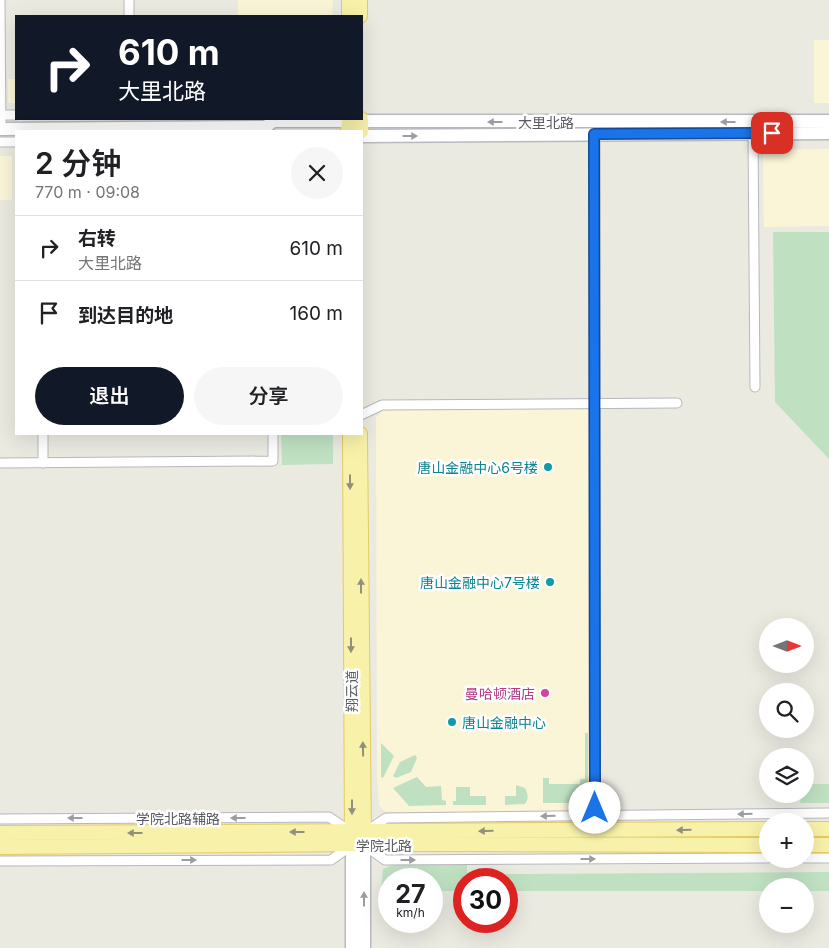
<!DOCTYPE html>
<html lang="zh">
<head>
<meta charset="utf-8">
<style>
  body { margin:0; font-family:Inter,"Noto Sans SC",sans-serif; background:#f6f6f6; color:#202124; height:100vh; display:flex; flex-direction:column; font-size:19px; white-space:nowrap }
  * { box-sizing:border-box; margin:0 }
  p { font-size:16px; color:#757577 }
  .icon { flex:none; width:28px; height:28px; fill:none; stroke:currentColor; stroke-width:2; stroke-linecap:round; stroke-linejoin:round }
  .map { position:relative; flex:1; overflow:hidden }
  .sheet { position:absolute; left:15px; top:130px; width:348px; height:305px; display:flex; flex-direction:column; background:#fff; border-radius:0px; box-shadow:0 5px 20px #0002 }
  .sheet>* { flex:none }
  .hud { position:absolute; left:15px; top:15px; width:348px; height:105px; border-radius:0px; box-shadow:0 5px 20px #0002; background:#111827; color:#fff; overflow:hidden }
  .needle { width:32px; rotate:90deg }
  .buttons { position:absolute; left:759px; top:618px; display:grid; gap:10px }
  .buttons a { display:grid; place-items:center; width:55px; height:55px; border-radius:50%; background:#fff; box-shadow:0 5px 20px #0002; font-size:25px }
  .speed { position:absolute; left:378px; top:868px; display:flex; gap:10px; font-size:25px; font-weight:700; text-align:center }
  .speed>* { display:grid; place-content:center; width:65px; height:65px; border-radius:50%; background:#fff; box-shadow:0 5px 20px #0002; line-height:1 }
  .speed small { font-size:12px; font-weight:400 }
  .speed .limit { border:8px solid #d22; background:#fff; color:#111 }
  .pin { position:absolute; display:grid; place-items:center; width:42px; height:42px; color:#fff; margin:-21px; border-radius:10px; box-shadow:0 2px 8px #0006 }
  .me { position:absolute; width:55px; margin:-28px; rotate:0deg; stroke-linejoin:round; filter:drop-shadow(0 0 4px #0008) }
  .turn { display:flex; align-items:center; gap:18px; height:105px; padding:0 20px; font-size:22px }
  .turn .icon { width:65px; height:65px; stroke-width:2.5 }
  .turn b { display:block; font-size:35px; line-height:42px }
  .round { display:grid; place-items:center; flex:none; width:52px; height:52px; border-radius:26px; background:#f6f6f6 }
  .headline { display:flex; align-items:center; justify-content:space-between; height:85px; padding:0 20px }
  h1 { font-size:30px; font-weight:600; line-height:38px }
  .cta { display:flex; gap:10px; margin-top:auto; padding:10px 20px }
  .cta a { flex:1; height:58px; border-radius:30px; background:#111827; color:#fff; font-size:20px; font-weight:600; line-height:58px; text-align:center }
  .cta a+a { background:#f6f6f6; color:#202124 }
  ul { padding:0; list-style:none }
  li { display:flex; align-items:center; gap:15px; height:65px; padding:0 20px; border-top:1px solid #e0e0e0 }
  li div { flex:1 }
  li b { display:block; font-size:19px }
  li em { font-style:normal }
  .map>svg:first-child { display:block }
  .commercial { fill:#faf5d7 }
  .green { fill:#bfe1c2 }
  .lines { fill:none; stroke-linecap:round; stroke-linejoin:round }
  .minor-casing { stroke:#b7b8bd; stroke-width:11 }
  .secondary-casing { stroke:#b7b9bf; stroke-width:15 }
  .primary-casing { stroke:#e4ca62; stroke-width:16 }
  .minor { stroke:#fff; stroke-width:9 }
  .secondary { stroke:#fff; stroke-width:12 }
  .primary { stroke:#f7f1aa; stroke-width:14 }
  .oneway { fill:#9c9da0 }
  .oneway2 { fill:#91907b }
  .route-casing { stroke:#114b97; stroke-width:12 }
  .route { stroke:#1a73e8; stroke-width:9 }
  .culture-dot { fill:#0f9aa8; stroke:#fff; stroke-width:2 }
  .hotel-dot { fill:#d1479c; stroke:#fff; stroke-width:2 }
  .labels { text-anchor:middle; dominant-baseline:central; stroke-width:5; stroke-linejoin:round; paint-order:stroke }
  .street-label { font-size:14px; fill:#5a5c61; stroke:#fff }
  .culture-label { font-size:14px; fill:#0d838f; stroke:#fff; text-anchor:end }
  .hotel-label { font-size:14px; fill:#b23c85; stroke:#fff; text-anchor:end }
</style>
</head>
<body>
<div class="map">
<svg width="829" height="948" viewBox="0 0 829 948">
  <rect width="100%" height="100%" fill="#ebeae1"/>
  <g class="commercial">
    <path d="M238,0H333L332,16H238Z"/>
    <rect x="814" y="40" width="15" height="63"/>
    <rect x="8" y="79" width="8" height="24"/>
    <path d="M829,149V226L764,227L763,150Z"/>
    <rect x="0" y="156" width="12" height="44"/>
    <path d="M592,407L598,812H385L379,805L377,777L376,417L385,408Z"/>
  </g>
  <g class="green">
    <path d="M773,232H829V459L775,402Z"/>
    <path d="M281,434H333V464L282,465Z"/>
    <path d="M585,733H588V796L583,803H543V778H549V784H580V779H585Z"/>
    <path d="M381,743L394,756L383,778L381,777Z"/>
    <path d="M415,755L417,758L411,772L396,778L393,776L400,762Z"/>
    <path d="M417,777L426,787L441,786L442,800L446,801V805L409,806L393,788Z"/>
    <path d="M805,784H829V803H800L802,794H805Z"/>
    <path d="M516,785L525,788C528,794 529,799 525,804L505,805V796H516Z"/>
    <path d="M456,787H470V796H486V805H453V801H456Z"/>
    <path d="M467,864V878H487L490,874L829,872V891H805V886H768L767,891H506V879H464V891H431V879H389V891H381L383,869L393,865Z"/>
  </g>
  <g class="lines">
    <g class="minor-casing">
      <g id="minor">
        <path d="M0,0L1,129"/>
        <path d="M129,0V16"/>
        <path d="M0,115H16"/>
        <path d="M753,133L755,387"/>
        <path d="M595,134V830"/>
        <path d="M0,142H16"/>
        <path d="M361,415L382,405L677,403"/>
        <path d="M0,463L273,461V434"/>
        <path d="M43,463V434"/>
        <path d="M0,819L329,817L350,831"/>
        <path d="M368,830L386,818L829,813"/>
        <path d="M364,845L385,860L768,858"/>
        <path d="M805,858H829"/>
        <path d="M0,861L331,860L352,845"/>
      </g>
    </g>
    <g class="secondary-casing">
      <g id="secondary">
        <path d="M0,129L266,127L273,121H829"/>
        <path d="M361,136L829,133"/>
        <path d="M364,844V948"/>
        <path d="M352,845V948"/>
      </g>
    </g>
    <g class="primary-casing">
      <g id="primary">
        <path d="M349,0V16"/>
        <path d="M360,0V16"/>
        <path d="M361,119V131"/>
        <path d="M348,131L349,119"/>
        <path d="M350,434L352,842"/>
        <path d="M360,434L364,841"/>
        <path d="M805,829H829"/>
        <path d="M0,833L768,829"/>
        <path d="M805,845H829"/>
        <path d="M0,847L364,844L768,845"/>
      </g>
    </g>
    <use href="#minor" class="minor"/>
    <use href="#secondary" class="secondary"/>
    <use href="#primary" class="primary"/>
  </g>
  <defs><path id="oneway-solid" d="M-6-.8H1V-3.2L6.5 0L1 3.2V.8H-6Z" transform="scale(1.25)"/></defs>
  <g class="oneway">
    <use href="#oneway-solid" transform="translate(495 122) rotate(180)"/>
    <use href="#oneway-solid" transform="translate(728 122) rotate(180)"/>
    <use href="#oneway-solid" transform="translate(410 136)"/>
    <use href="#oneway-solid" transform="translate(745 814) rotate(179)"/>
    <use href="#oneway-solid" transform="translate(548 816) rotate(179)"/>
    <use href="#oneway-solid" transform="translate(75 818) rotate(180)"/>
    <use href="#oneway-solid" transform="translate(238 818) rotate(180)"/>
    <use href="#oneway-solid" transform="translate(588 859)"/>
    <use href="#oneway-solid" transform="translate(189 860)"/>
    <use href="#oneway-solid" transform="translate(408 860)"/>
    <use href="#oneway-solid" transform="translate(364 899) rotate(-90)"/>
  </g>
  <g class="oneway2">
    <use href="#oneway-solid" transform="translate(350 482) rotate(90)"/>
    <use href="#oneway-solid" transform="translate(361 586) rotate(-90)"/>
    <use href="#oneway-solid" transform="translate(351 645) rotate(90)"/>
    <use href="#oneway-solid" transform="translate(363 749) rotate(-91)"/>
    <use href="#oneway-solid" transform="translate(352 807) rotate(90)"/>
    <use href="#oneway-solid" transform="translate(684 830) rotate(179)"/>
    <use href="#oneway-solid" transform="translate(486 831) rotate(179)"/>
    <use href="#oneway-solid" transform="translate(297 832) rotate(180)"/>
    <use href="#oneway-solid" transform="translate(135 833) rotate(180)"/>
  </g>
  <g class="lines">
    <g class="route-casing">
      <path id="route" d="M595,808L594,134L772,133"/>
    </g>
    <use href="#route" class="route"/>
  </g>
  <g class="culture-dot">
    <circle cx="548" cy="467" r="5"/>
    <circle cx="550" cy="582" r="5"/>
    <circle cx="452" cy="722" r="5"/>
  </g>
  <circle class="hotel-dot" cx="545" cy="693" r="5"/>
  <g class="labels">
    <g class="street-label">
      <text x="546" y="122">大里北路</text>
      <text transform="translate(351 691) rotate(-90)">翔云道</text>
      <text x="178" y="818">学院北路辅路</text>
      <text x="384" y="845">学院北路</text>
    </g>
    <g class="culture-label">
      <text x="538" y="467">唐山金融中心6号楼</text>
      <text x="540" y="582">唐山金融中心7号楼</text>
      <text x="462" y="722" text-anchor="start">唐山金融中心</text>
    </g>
    <g class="hotel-label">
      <text x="535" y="693">曼哈顿酒店</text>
    </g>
  </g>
</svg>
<div class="buttons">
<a><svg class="needle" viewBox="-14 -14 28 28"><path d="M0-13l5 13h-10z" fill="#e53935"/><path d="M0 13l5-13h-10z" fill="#757577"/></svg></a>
<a><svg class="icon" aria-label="search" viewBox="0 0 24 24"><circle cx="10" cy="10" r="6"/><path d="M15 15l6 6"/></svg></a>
<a><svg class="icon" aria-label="layers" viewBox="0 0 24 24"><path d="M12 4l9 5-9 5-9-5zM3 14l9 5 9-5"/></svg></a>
<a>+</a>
<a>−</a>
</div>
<div class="speed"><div>27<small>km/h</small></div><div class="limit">30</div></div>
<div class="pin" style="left:772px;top:133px;background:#d93025"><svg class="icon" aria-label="arrive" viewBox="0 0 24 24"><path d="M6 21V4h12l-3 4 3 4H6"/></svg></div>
<svg class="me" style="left:595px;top:808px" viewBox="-20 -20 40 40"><circle r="19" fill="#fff"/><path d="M0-13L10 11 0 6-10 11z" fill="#1a73e8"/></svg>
<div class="hud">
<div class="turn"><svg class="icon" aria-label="right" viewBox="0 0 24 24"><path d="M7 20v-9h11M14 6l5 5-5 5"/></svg><div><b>610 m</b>大里北路</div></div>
</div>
<section class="sheet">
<div class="headline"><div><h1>2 分钟</h1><p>770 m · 09:08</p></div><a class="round"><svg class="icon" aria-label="close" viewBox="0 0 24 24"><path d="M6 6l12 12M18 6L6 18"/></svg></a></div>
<ul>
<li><svg class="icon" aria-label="right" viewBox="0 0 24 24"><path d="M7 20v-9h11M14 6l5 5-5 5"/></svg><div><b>右转</b><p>大里北路</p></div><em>610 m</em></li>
<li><svg class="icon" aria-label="arrive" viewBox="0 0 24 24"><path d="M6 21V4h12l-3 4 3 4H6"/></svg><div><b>到达目的地</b></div><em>160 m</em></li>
</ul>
<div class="cta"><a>退出</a><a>分享</a></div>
</section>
</div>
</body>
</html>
